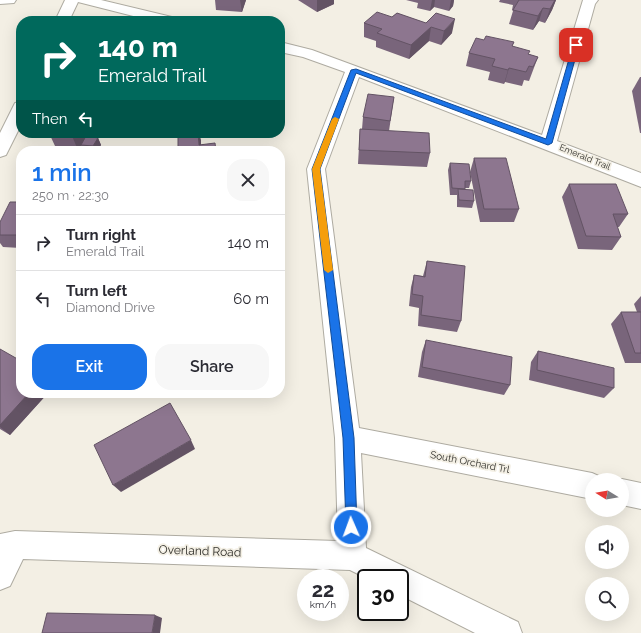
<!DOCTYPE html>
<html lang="en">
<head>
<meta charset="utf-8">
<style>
  body { margin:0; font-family:Raleway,sans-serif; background:#f7f7f7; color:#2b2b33; height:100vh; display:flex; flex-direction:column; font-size:15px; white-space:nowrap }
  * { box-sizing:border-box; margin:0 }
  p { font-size:13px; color:#7c7c81 }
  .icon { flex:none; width:22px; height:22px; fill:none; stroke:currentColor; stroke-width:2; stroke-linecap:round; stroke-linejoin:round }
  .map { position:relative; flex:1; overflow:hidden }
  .drawer { position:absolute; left:16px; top:146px; width:269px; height:252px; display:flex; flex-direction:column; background:#fff; border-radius:16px; box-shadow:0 4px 16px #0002 }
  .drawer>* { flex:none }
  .banner { position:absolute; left:16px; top:16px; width:269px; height:122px; border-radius:16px; box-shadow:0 4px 16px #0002; background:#00695c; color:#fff; overflow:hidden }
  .needle { width:26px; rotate:281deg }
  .tools { position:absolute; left:585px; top:473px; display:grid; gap:8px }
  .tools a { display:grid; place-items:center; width:44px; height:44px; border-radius:50%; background:#fff; box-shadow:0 4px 16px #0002; font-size:20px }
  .speed { position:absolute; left:297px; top:569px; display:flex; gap:8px; font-size:20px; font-weight:700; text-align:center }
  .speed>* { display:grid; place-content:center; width:52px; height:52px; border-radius:50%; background:#fff; box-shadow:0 4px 16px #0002; line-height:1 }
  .speed small { font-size:10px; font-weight:400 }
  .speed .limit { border:2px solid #111; border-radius:6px; background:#fff; color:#111 }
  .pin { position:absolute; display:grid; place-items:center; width:34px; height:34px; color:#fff; margin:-17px; border-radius:8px; box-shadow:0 2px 6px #0006 }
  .me { position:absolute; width:44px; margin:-22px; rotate:358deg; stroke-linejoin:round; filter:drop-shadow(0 0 3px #0008) }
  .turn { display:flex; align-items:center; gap:14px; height:84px; padding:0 16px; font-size:18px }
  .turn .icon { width:52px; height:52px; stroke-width:2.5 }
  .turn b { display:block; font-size:28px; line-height:34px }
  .then { display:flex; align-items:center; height:38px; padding:0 16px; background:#0003; gap:8px; font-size:15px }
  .round { display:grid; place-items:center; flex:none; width:42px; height:42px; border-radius:16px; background:#f7f7f7 }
  .overview { display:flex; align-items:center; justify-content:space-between; height:68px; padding:0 16px }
  h1 { font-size:24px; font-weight:600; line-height:30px; color:#1a73e8 }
  .action { display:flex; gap:8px; margin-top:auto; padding:8px 16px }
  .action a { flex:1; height:46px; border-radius:16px; background:#1a73e8; color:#fff; font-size:16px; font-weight:600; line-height:46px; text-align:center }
  .action a+a { background:#f7f7f7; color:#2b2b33 }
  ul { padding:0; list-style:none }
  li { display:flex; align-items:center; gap:12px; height:56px; padding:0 16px; border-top:1px solid #e1e1e2 }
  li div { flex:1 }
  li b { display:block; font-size:15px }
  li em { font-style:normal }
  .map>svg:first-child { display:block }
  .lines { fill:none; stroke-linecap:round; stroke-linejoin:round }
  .street-casing { stroke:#aeaba1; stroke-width:2 }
  .street { fill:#fff; fill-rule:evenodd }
  .wall { fill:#79657b }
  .shaded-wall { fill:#635364 }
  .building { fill:#8d768f; stroke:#635364 }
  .route { fill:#1a73e8; stroke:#114b97 }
  .slow { fill:#f59e0b }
  .labels { text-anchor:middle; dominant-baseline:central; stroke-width:3.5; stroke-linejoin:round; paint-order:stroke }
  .far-street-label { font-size:9px; fill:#2f2e29; stroke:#f3efe4 }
  .street-label { font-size:10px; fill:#2f2e29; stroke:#f3efe4 }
  .near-street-label { font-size:12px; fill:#2f2e29; stroke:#f3efe4 }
</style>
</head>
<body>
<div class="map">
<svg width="641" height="633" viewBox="0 0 641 633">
  <rect width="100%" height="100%" fill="#f3efe4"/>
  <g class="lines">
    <g class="street-casing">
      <g id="street">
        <path d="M0,0H16L14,3L0,4Z"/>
        <path d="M65,0H101L176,18L178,21H153L78,2L69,21H55Z"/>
        <path d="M583,0H598L595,4L557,141L641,173V187L359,77L325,169L359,428L592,473L601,477L603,480H592V499L361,453L366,548L518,622L522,633H475L400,595V578H366L350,570L23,559L10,586L0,590V534L15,531L338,541L335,438L307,169L345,72L303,57L280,52V42L312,50L542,135Z"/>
        <path d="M21,102V125L6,155L0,157V133L15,103Z"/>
        <path d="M622,479L641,483V509L622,505V480H619Z"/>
      </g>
    </g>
    <use href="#street" class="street"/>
  </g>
  <g class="wall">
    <path d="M215,0H246L242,12L216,10Z"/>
    <path d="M298,0H334V4L317,12Z"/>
    <path d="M406,0H454L453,6L449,11L434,7L430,11L417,8L418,3Z"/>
    <path d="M500,0H556L552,10L545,23L539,21L533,30L509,24L513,11L512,10L513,5L499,2Z"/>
    <path d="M397,13L452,33L441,45L429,41L409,59L376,47V41L364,37V23L392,17Z"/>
    <path d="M484,40L514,42L512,47L528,54L538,57L529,81L524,80L522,86L505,82L504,84L488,80L490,72L466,66L469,53Z"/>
    <path d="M640,77H641V133H640L632,91Z"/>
    <path d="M394,97L389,131L430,153L427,167L358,164L360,129H362L363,117Z"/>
    <path d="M49,133H91L88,136L98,138L101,145L97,151H83L81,146L78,150L55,146Z"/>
    <path d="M474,158L519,209L514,222H480L470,172Z"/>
    <path d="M450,163L471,181L469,188H465V190L474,201L472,208L457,207V195H450L448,170Z"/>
    <path d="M569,184L628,214L619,227H617L621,237L612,250L578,249L562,197Z"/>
    <path d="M21,192V248L3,247L0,243V222L20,202L17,197Z"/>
    <path d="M427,261L461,321L457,332L418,326L419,308L409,306L411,287L414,275L423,276Z"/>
    <path d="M641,296V363H625L611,324L621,312H637L634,304Z"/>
    <path d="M426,340L510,385L504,395L418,377L422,352Z"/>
    <path d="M0,349L21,393H48L10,435L0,429Z"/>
    <path d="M538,351L614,388L604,398L529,380L531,362Z"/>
  </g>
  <g class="shaded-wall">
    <path d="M240,0H246L242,12Z"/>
    <path d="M317,0H334V4L317,12Z"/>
    <path d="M432,0H435L434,7L430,11Z"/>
    <path d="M451,0H454L453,6L449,11Z"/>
    <path d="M555,0H556L552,10L545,23L550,9Z"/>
    <path d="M543,8L539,21L533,30L538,16Z"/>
    <path d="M455,19L452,33L441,45L444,31Z"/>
    <path d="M431,27L429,41L409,59L411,45Z"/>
    <path d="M509,68L505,82L504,84L508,70Z"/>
    <path d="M74,133H91L82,145H81V146L78,150L72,136Z"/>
    <path d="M198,133H199L201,140V151L199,145Z"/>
    <path d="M98,138L101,145L97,151H95L93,146Z"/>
    <path d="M29,393H48L10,435L0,427V425Z"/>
    <path d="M191,440L195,449L121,492L113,485Z"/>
    <path d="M155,615L162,618L160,633H152Z"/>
  </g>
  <g class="building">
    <path d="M519,0H555L550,9L543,8L538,16L513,10Z"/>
    <path d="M377,12L392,17L397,13L426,23L436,13L455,19L444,31L431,27L411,45L377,33L382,29L364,23Z"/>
    <path d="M486,36L514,42L512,46L530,51L528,54L538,57L533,67L529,66L526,72L509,68L508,70L492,66L495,59L469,53L476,38L484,40Z"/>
    <path d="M368,94L394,97L390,121L363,117Z"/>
    <path d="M360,129L429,133L430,153L359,150Z"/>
    <path d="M55,133H74L72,136Z"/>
    <path d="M178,133H198L199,145L215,143L216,151H178Z"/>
    <path d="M86,136L98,138L93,146L81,145Z"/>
    <path d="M474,158H506L519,209H484Z"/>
    <path d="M450,163L469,164L471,181H465V189L452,188Z"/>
    <path d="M569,184H616L628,214H613L621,237L586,236Z"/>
    <path d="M458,189L473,190L474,201L459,200Z"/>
    <path d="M21,192V198L17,197Z"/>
    <path d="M10,202H21V235H0V222Z"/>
    <path d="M427,261L465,266L461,321L421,315L423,296L412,294L414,275L425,277Z"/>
    <path d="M621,312H641V353H635Z"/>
    <path d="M426,340L512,357L510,385L422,367Z"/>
    <path d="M0,349L21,361V393H29L0,425Z"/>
    <path d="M538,351L614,368V388L537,370Z"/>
    <path d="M170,403L191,440L113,485L94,445Z"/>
    <path d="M47,613L155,615L152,633H42Z"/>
  </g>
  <path class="route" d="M576,43L579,45L552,143L548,145L356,73L320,169L354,438L357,527L355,531L351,532L347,531L346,527L343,438L312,169L351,70L356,69L546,139L573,45Z"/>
  <path class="slow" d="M335,117L339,119L320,169L333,270L328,273L324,270L312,169L332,119Z"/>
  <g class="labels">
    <g class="far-street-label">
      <text transform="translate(585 157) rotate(22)">Emerald Trail</text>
    </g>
    <g class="street-label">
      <text transform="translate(470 462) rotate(11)">South Orchard Trl</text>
    </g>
    <g class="near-street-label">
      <text transform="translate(200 551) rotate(2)">Overland Road</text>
    </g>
  </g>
</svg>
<div class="tools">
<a><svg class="needle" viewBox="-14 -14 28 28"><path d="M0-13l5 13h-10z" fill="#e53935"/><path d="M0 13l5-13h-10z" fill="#7c7c81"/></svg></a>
<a><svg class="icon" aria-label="sound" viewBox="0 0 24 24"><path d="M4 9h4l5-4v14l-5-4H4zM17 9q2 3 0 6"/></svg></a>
<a><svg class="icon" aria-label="search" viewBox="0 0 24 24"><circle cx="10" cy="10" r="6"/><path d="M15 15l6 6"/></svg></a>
</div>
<div class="speed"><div>22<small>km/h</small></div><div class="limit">30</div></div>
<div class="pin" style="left:576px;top:45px;background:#d93025"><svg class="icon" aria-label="arrive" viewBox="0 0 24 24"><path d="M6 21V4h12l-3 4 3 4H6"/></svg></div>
<svg class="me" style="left:351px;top:527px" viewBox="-20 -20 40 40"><circle r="17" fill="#1a73e8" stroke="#fff" stroke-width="3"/><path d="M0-11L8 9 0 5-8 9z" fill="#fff"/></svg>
<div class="banner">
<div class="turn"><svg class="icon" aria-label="right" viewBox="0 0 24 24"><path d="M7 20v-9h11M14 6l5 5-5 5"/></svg><div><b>140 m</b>Emerald Trail</div></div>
<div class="then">Then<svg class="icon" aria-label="left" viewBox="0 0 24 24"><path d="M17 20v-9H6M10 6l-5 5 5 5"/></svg></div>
</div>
<section class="drawer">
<div class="overview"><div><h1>1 min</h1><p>250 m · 22:30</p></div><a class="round"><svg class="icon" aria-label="close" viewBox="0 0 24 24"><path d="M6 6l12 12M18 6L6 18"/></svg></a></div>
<ul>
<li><svg class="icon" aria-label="right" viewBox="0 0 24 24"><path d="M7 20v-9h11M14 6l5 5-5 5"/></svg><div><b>Turn right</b><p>Emerald Trail</p></div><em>140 m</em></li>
<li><svg class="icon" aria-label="left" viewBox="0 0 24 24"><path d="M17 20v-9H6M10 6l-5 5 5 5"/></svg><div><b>Turn left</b><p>Diamond Drive</p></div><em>60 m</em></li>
</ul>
<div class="action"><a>Exit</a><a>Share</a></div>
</section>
</div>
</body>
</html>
